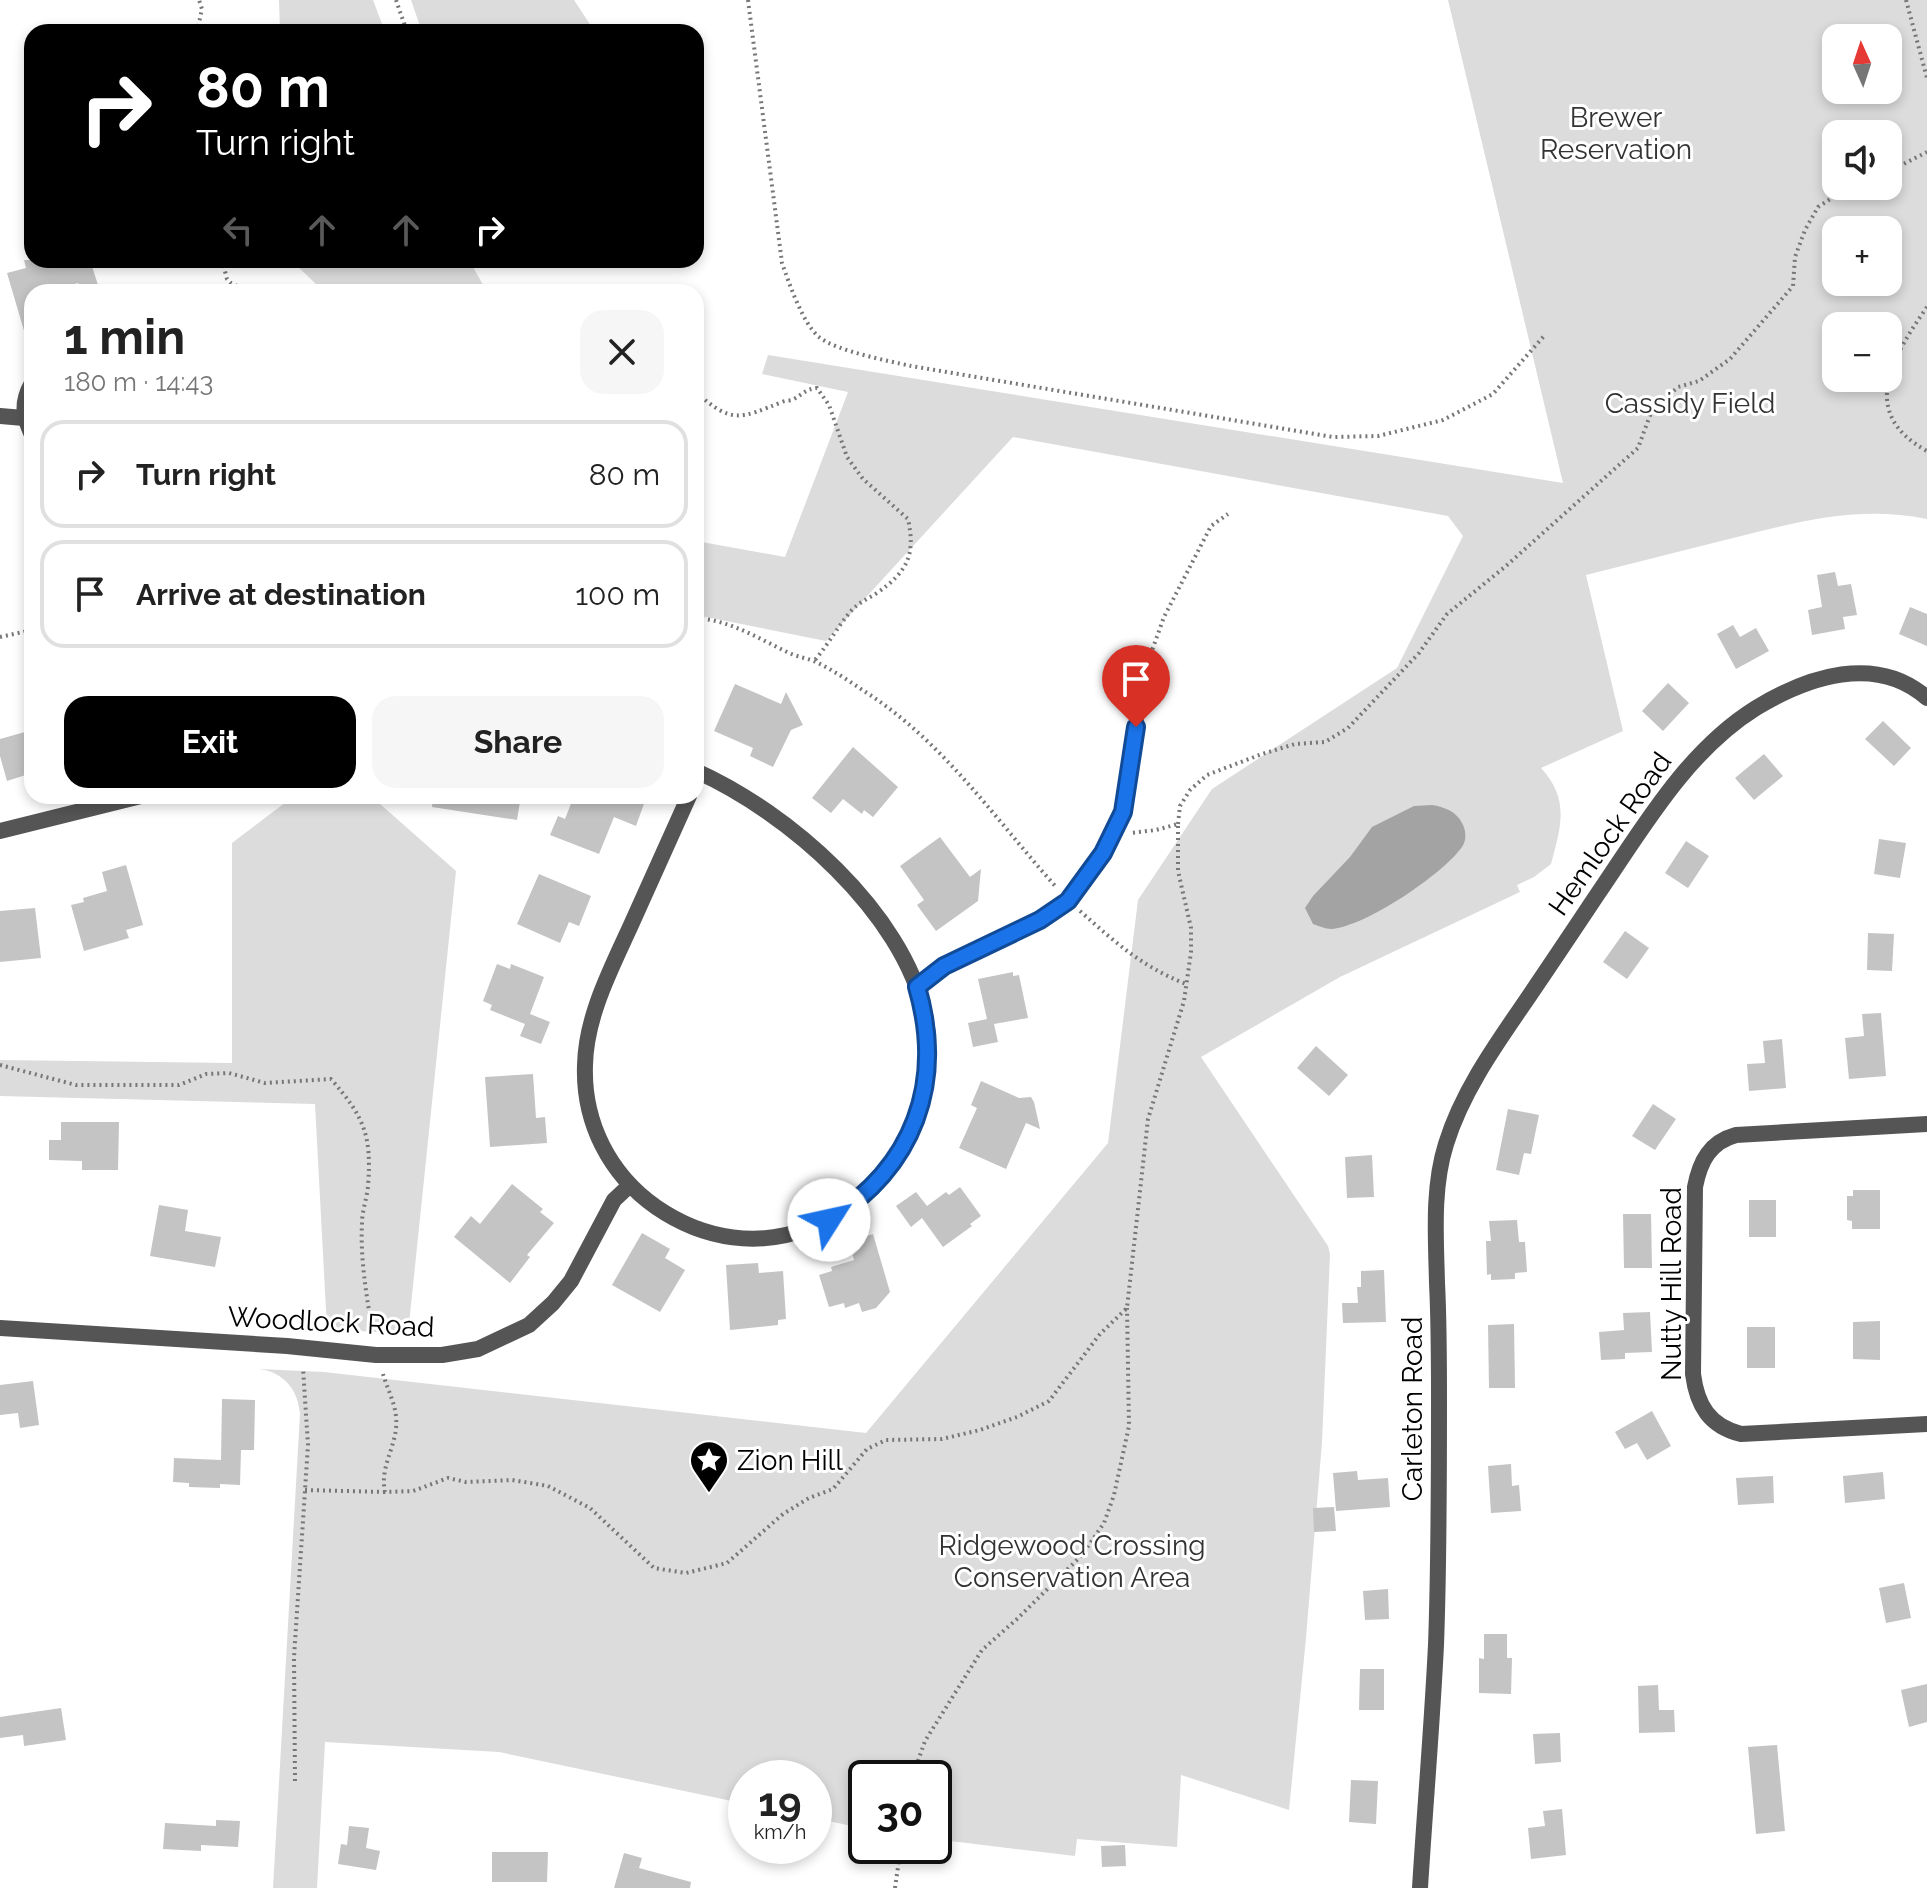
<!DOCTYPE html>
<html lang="en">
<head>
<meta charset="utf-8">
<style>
  body { margin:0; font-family:Raleway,sans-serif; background:#f6f6f6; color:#222; height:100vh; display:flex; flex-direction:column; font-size:30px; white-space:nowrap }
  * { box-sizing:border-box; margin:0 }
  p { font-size:26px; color:#767676 }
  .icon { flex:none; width:44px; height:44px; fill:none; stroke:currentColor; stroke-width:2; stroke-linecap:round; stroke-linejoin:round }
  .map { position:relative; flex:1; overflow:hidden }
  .side { position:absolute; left:24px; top:284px; width:680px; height:520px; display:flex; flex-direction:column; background:#fff; border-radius:24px; box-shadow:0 4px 12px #0003 }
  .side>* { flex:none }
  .hud { position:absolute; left:24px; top:24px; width:680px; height:244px; border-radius:24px; box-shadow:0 4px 12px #0003; background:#000; color:#fff; overflow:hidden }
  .needle { width:52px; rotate:357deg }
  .tools { position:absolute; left:1822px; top:24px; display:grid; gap:16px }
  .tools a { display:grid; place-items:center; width:80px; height:80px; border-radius:16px; background:#fff; box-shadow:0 4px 12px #0003; font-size:40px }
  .speed { position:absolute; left:728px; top:1760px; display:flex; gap:16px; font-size:40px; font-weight:700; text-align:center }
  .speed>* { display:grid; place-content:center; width:104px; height:104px; border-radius:50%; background:#fff; box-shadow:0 4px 12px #0003; line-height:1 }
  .speed small { font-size:20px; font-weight:400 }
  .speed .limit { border:4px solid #111; border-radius:12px; background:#fff; color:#111 }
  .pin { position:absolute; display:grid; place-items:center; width:68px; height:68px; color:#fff; margin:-82px -34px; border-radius:50% 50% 50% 0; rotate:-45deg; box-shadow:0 0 8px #0007 }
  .pin .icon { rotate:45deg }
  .me { position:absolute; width:88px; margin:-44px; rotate:55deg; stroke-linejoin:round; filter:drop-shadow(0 0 6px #0008) }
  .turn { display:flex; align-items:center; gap:28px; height:168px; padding:0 40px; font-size:36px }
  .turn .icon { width:104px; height:104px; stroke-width:2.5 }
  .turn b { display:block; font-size:56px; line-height:68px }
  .lanes { display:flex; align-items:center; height:76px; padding:0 40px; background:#0003; justify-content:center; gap:40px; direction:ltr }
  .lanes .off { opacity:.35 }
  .round { display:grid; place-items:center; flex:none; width:84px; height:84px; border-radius:24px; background:#f6f6f6 }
  .summary { display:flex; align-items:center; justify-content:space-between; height:136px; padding:0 40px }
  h1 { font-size:48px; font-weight:700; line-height:60px }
  .button { display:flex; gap:16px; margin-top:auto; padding:16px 40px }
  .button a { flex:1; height:92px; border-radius:24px; background:#000; color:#fff; font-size:32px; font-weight:700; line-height:92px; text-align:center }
  .button a+a { background:#f6f6f6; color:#222 }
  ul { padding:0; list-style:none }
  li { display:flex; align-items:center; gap:24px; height:108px; margin:0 16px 12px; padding:0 24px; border:4px solid #e0e0e0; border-radius:24px }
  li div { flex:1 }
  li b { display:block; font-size:30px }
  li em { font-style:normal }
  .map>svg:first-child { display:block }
  .green { fill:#dcdcdc; fill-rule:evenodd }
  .water { fill:#a3a3a3 }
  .building { fill:#c4c4c4 }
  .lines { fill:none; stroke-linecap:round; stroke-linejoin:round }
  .path { stroke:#777; stroke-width:4; stroke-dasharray:2 4; stroke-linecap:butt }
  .service { stroke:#555; stroke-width:12 }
  .minor { stroke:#555; stroke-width:16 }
  .route-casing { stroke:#114b97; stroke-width:20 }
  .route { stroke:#1a73e8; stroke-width:14 }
  .labels { text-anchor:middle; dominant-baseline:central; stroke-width:6; stroke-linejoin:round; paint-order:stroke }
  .park-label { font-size:28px; fill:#333; stroke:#fff }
  .street-label { font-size:28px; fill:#000; stroke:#fff }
  .poi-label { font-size:28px; fill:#000; stroke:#fff; text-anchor:start }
</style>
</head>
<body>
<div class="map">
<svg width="1927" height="1888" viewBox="0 0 1927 1888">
  <rect width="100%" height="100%" fill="#fff"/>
  <g class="green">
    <path d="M279,0H373L385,32H280Z"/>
    <path d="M411,0H574L595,32H422Z"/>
    <path d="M1448,0H1927V519C1855,505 1798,522 1729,539C1681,551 1634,563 1586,575L1623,731L1541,768C1570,799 1561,827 1551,864L1534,877L1517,885L1520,892L1340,977L1201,1057L1328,1246L1330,1254L1322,1442L1306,1638L1289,1810L1181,1775L1177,1847L1077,1839L1075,1856L934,1839V1778H866V1829L814,1818V1778H746V1804L499,1752L325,1742L317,1888H273L300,1414C298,1389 283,1372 259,1369L324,1372L866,1433L1108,1143L1138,900L1212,789L1397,668L1463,536L1448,516L1013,437L826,641L696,615V541L785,557L848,392L762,374L768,355L1563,483ZM1836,38H1888V90H1836ZM1836,134H1888V186H1836ZM1836,230H1888V282H1836ZM1836,326H1888V378H1836Z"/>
    <path d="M295,260H475L473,267L487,292H350L318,286L296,265Z"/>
    <path d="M294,796H371L456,871L408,1334L327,1329L315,1104L0,1096V1060L232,1063V843Z"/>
  </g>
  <path class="water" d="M1432,805C1444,807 1456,811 1462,823C1466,830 1467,840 1462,847C1443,874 1365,927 1331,929C1326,929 1319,926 1313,924L1305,908L1313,896L1350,857L1372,827L1414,806Z"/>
  <g class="building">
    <path d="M24,260H90L98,285L81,291L78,283L48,292H32V340L27,341L7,273L26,268Z"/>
    <path d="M1835,572L1838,586L1851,584L1857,615L1843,617L1845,629L1812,635L1808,610L1822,607L1817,575Z"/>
    <path d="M1910,607L1927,614V646L1899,634Z"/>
    <path d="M1733,625L1740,637L1756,628L1769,651L1736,669L1717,634Z"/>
    <path d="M1668,683L1689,703L1663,731L1642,711Z"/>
    <path d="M735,684L781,704L786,692L803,725L791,730L773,767L750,756L753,748L714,731Z"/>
    <path d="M1883,721L1911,748L1894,766L1865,739Z"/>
    <path d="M32,730V773L7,781L0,756V739Z"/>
    <path d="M853,747L898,787L873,817L864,810L862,814L843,799L831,813L812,798Z"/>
    <path d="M1764,754L1783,776L1754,800L1735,778Z"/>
    <path d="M433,796H521L517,820L432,807Z"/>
    <path d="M574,796H594L611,803L614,796H632L645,801L636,826L614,817L599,854L550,835L558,816L565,819Z"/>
    <path d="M940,837L970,877L981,869L978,901L936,931L917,905L924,900L900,866Z"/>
    <path d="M1879,839L1906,843L1900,878L1874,874Z"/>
    <path d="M1686,841L1709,856L1688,888L1665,873Z"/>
    <path d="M126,865L143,925L126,930L129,938L84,951L71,905L84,902L83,898L107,891L102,872Z"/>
    <path d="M539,874L591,896L579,926L569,922L560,943L517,924Z"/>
    <path d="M35,908L41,958L0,962V911Z"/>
    <path d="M1625,931L1649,948L1627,979L1603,962Z"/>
    <path d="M1868,933L1894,934L1892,971L1867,970Z"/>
    <path d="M497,964L510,969L511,964L544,977L530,1014L550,1022L541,1044L520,1036L525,1024L490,1010L492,1005L483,1001Z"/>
    <path d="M1013,972V976L1019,975L1028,1018L994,1024L998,1042L973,1047L968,1023L987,1019L978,979Z"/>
    <path d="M1881,1013L1886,1076L1849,1079L1845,1038L1864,1036L1862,1014Z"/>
    <path d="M1782,1039L1786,1088L1749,1091L1747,1064L1765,1063L1763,1041Z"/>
    <path d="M1316,1046L1348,1075L1329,1096L1297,1068Z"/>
    <path d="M533,1074L536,1118L545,1117L547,1143L490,1147L485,1077Z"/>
    <path d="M981,1081L1019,1098L1031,1097L1034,1102L1040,1129L1026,1123L1006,1169L959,1148L977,1108L971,1105Z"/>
    <path d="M1653,1104L1676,1119L1655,1150L1632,1136Z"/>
    <path d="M1508,1109L1539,1115L1531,1154L1524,1153L1519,1175L1496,1170Z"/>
    <path d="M61,1122H119L118,1170H82V1161L49,1160V1140H61Z"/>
    <path d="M1372,1155L1374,1197L1347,1198L1345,1157Z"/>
    <path d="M512,1184L543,1209L540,1212L554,1223L527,1255L530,1257L510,1283L454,1237L471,1216L480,1224Z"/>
    <path d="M960,1187L981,1216L970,1224L972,1226L943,1247L922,1218L911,1227L896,1206L916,1192L927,1206L946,1192L949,1195Z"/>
    <path d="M1853,1190H1880V1229H1852V1221L1847,1220V1196H1853Z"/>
    <rect x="1749" y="1200" width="27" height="37"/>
    <path d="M159,1205L188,1210L185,1231L221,1237L215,1267L150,1256Z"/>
    <path d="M1623,1214H1651L1652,1268H1624Z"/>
    <path d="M1517,1220L1519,1242H1525L1527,1272L1515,1273V1279L1491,1280V1274L1487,1275L1486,1241H1491L1489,1221Z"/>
    <path d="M642,1233L670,1249L665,1258L685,1270L660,1312L612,1285Z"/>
    <path d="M873,1234L890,1292L876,1308L862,1312L859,1303L845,1308L844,1303L829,1307L819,1275L832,1271L831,1267L854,1260L849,1241Z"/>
    <path d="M758,1263L759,1273L783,1271L786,1319L778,1320V1325L730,1330L726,1265Z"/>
    <path d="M1384,1270L1386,1322L1343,1323L1342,1303H1358L1357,1287H1361V1271Z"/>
    <path d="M1650,1312L1652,1352L1625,1353V1359L1601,1360L1599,1332L1624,1330L1623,1313Z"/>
    <path d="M1880,1321V1360L1853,1359V1322Z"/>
    <path d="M1514,1324L1515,1388H1489L1488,1325Z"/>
    <rect x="1747" y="1327" width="28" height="41"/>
    <path d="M33,1381L39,1425L20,1428L18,1413L0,1415V1385Z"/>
    <path d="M222,1399L255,1400L254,1450H241L240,1485L220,1484V1488L189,1487V1483L173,1482L174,1458L221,1460Z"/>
    <path d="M1652,1411L1671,1446L1647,1460L1637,1443L1625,1449L1615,1432Z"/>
    <path d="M1511,1464L1512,1486L1519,1485L1521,1511L1491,1513L1488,1466Z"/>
    <path d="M1357,1471L1358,1480L1388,1478L1390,1507L1336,1511L1333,1473Z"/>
    <path d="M1883,1472L1885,1499L1845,1503L1843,1476Z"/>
    <path d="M1773,1476L1774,1503L1738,1505L1736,1478Z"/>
    <path d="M1334,1507L1336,1531L1314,1532L1313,1508Z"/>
    <path d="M1904,1583L1911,1618L1886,1623L1879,1588Z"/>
    <path d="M1388,1589L1389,1619L1365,1620L1363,1591Z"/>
    <path d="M1484,1634H1507V1658H1512L1511,1694L1479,1693V1658L1484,1659Z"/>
    <path d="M1360,1669H1384V1710H1359Z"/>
    <path d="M1927,1684V1722L1909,1727L1901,1690Z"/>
    <path d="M1658,1685L1659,1710H1674L1675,1732L1639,1733L1638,1686Z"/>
    <path d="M61,1708L66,1740L24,1746L23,1735L0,1738V1717Z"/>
    <path d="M1560,1733L1561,1762L1535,1764L1533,1734Z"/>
    <path d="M1777,1745L1785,1831L1756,1834L1748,1747Z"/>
    <path d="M1351,1780L1378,1781L1376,1824L1349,1822Z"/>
    <path d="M1562,1809L1566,1855L1531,1859L1528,1828L1545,1826L1543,1811Z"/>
    <path d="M216,1820L240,1821L238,1847L201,1845V1851L163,1849L165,1823L216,1826Z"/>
    <path d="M349,1826L369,1828L366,1848L380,1851L376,1870L338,1864L341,1844L347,1845Z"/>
    <path d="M1125,1845L1126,1866L1102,1867L1101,1846Z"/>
    <path d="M492,1852H548L547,1882H492Z"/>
    <path d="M624,1853L642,1858L639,1868L691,1882L690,1888H614Z"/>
  </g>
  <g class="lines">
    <g class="path">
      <path d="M396,0L407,32"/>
      <path d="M748,0L782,263C789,283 803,324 819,337C836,351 889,361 911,366L1333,437L1378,436L1443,420L1493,394L1544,336"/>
      <path d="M1906,0L1927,78"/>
      <path d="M197,32L202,9L199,0"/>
      <path d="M1888,172L1927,152"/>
      <path d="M222,260L227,279L231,283L239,287L252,286L272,292"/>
      <path d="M1927,307C1893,356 1857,413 1927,451"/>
      <path d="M696,392C732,425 741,418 782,402C786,400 791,401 794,399C803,394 806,389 817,388L829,405L847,457L863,479L908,519C916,555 907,572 877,593C868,599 859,602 851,611C838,626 828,645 814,661"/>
      <path d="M696,618C729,620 758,638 787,652C797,657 807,658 816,662C833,670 849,681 864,691C943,741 995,819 1057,888"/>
      <path d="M0,637L32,630"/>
      <path d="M1141,696L1150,656L1164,617L1211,526L1228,514"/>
      <path d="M1178,824L1180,806L1190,790L1207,775L1262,754L1295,744L1325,742L1348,728L1419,653L1447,614L1506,566L1638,448L1652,410L1678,387L1699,381L1730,359L1793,286L1795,257L1805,230L1818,207L1835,196L1860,191L1867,186"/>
      <path d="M1080,911C1116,943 1141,966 1186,984"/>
      <path d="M0,1065L76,1085H179L206,1074L229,1073L265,1083L331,1079C364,1117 372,1135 368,1186C367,1198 362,1211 362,1223C360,1260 367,1298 373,1335"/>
      <path d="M383,1374C387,1388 395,1403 396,1417C399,1444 379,1465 385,1492L413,1491L448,1478L466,1482L512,1480L548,1486L590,1508L654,1568L686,1573L727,1563L783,1514L809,1498L833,1489L867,1449L886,1440L942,1439L980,1430L1017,1417L1049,1401L1100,1334L1127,1308L1148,1119L1184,1001L1191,952V928L1178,871V824L1156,830L1131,833"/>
      <path d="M305,1490L385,1492"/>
      <path d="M912,1778L925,1741L982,1650L1017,1619L1082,1555L1104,1523L1114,1495L1129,1426L1127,1308"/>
      <path d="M295,1781L294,1657L308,1445L303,1368"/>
      <path d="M895,1888L901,1846"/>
    </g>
    <path class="service" d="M917,987L944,966L1040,920L1068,901L1078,888L1103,853L1123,812L1139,712"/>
    <g class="minor">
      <path d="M32,383C21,402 23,416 32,435"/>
      <path d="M0,416L24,418"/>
      <path d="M689,796C670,839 650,882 631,925C611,969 586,1016 585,1065C583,1122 609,1174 656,1207C756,1276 873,1226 915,1117C928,1085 932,1049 925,1015C903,912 788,812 696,771"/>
      <path d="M0,831L141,796"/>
      <path d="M1927,1124L1736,1135C1710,1142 1700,1161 1695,1187L1693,1374C1697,1405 1709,1426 1741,1434L1927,1424"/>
      <path d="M0,1328L287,1346L376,1355H442L478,1349L529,1325L553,1303L571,1281L614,1200L629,1186"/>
      <path d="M1420,1888C1425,1807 1432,1726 1436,1645C1439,1564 1439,1482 1439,1401C1439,1362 1439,1322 1437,1283C1436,1238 1432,1188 1446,1144C1461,1095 1492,1050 1521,1008C1547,970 1573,931 1599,892C1644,826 1687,751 1756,708C1807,677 1876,653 1927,698"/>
    </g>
  </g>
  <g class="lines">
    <g class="route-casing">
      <path id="route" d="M829,1220C914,1167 945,1083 917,987L944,966L1040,920L1068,901L1103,853L1123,812L1136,727"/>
    </g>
    <use href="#route" class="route"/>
  </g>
  <defs>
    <g id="sight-pin" transform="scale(2)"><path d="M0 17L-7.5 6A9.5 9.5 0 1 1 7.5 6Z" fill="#000" stroke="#fff"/><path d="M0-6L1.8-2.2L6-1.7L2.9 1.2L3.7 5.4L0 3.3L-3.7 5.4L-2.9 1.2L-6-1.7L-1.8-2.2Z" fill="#fff"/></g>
  </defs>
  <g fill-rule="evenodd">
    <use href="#sight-pin" x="709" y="1460"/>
  </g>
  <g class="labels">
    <g class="park-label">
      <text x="1616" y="117">Brewer<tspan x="1616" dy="32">Reservation</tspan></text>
      <text x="1690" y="403">Cassidy Field</text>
      <text x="1072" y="1545">Ridgewood Crossing<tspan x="1072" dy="32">Conservation Area</tspan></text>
    </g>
    <g class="street-label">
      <text transform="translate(1610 834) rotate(-55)">Hemlock Road</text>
      <text transform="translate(1671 1284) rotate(-90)">Nutty Hill Road</text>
      <text transform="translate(331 1322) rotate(3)">Woodlock Road</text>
      <text transform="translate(1412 1409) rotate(-90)">Carleton Road</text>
    </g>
    <g class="poi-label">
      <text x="737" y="1460">Zion Hill</text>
    </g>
  </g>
</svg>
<div class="tools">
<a><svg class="needle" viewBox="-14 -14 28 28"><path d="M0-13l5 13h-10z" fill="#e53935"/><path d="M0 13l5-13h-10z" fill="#767676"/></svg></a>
<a><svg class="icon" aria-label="sound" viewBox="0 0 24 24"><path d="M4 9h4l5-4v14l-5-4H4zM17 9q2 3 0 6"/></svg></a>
<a>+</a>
<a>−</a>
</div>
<div class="speed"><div>19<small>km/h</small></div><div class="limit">30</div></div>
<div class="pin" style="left:1136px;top:727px;background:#d93025"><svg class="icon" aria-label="arrive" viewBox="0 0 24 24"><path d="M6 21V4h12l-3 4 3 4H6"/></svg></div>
<svg class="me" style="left:829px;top:1220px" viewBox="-20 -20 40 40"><circle r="19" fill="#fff"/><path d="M0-13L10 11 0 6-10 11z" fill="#1a73e8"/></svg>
<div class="hud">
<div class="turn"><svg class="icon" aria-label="right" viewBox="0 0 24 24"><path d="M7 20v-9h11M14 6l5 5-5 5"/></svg><div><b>80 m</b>Turn right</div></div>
<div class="lanes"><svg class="icon off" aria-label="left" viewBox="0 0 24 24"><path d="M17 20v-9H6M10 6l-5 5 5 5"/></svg><svg class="icon off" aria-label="ahead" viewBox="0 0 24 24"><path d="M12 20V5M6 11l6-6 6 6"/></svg><svg class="icon off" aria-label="ahead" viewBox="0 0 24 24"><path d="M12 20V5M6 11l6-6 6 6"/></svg><svg class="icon" aria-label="right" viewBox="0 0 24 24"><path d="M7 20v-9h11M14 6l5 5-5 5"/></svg></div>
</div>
<section class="side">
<div class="summary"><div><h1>1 min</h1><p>180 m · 14:43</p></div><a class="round"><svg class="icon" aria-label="close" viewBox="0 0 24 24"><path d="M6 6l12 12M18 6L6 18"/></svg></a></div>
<ul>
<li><svg class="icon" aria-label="right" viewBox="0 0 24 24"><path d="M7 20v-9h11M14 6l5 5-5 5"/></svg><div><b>Turn right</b></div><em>80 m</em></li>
<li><svg class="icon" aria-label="arrive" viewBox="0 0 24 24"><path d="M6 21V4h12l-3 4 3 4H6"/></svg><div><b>Arrive at destination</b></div><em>100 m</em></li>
</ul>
<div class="button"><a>Exit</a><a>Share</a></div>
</section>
</div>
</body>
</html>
